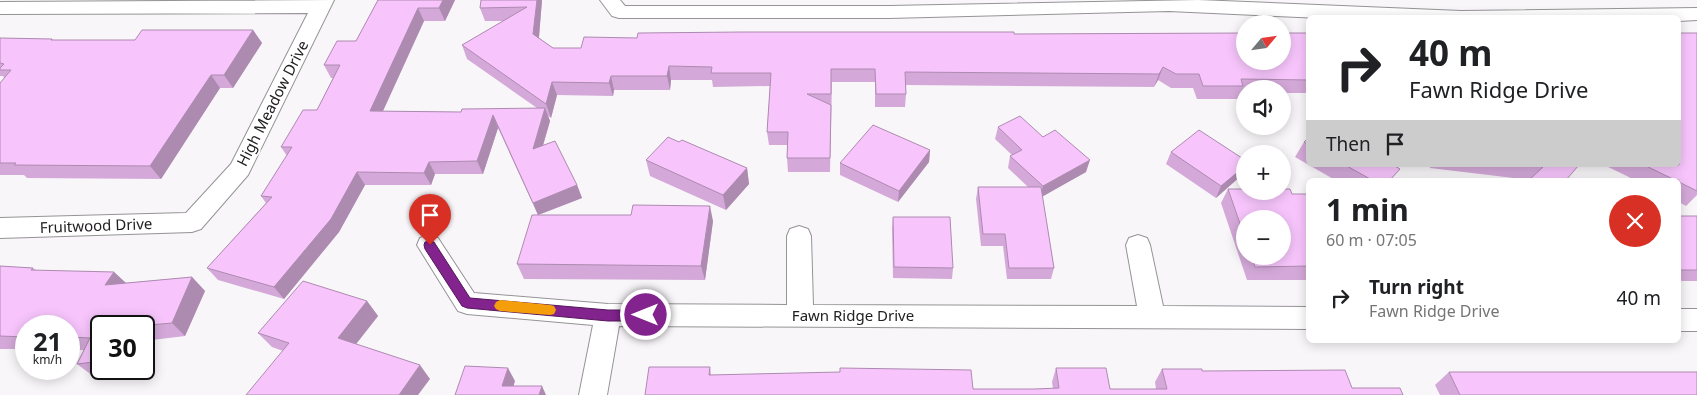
<!DOCTYPE html>
<html lang="en">
<head>
<meta charset="utf-8">
<style>
  body { margin:0; font-family:"Noto Sans",sans-serif; background:#f6f6f6; color:#202124; height:100vh; display:flex; flex-direction:column; font-size:19px; white-space:nowrap }
  * { box-sizing:border-box; margin:0 }
  p { font-size:16px; color:#757577 }
  .icon { flex:none; width:28px; height:28px; fill:none; stroke:currentColor; stroke-width:2; stroke-linecap:round; stroke-linejoin:round }
  .map { position:relative; flex:1; overflow:hidden }
  .drawer { position:absolute; left:1306px; top:178px; width:375px; height:165px; display:flex; flex-direction:column; background:#fff; border-radius:8px; box-shadow:0 2px 12px #0003 }
  .drawer>* { flex:none }
  .banner { position:absolute; left:1306px; top:15px; width:375px; height:152px; border-radius:8px; box-shadow:0 2px 12px #0003; background:#fff; color:#202124; overflow:hidden }
  .needle { width:32px; rotate:61deg }
  .tools { position:absolute; left:1236px; top:15px; display:grid; gap:10px }
  .tools a { display:grid; place-items:center; width:55px; height:55px; border-radius:50%; background:#fff; box-shadow:0 2px 12px #0003; font-size:25px }
  .speed { position:absolute; left:15px; top:315px; display:flex; gap:10px; font-size:25px; font-weight:700; text-align:center }
  .speed>* { display:grid; place-content:center; width:65px; height:65px; border-radius:50%; background:#fff; box-shadow:0 2px 12px #0003; line-height:1 }
  .speed small { font-size:12px; font-weight:400 }
  .speed .limit { border:2px solid #111; border-radius:8px; background:#fff; color:#111 }
  .pin { position:absolute; display:grid; place-items:center; width:42px; height:42px; color:#fff; margin:-51px -21px; border-radius:50% 50% 50% 0; rotate:-45deg; box-shadow:0 0 5px #0007 }
  .pin .icon { rotate:45deg }
  .me { position:absolute; width:55px; margin:-28px; rotate:270deg; stroke-linejoin:round; filter:drop-shadow(0 0 4px #0008) }
  .turn { display:flex; align-items:center; gap:18px; height:105px; padding:0 20px; font-size:22px }
  .turn .icon { width:65px; height:65px; stroke-width:2.5 }
  .turn b { display:block; font-size:35px; line-height:42px }
  .then { display:flex; align-items:center; height:48px; padding:0 20px; background:#0003; gap:10px; font-size:19px }
  .round { display:grid; place-items:center; flex:none; width:52px; height:52px; border-radius:26px; background:#f6f6f6 }
  .head { display:flex; align-items:center; justify-content:space-between; height:85px; padding:0 20px }
  h1 { font-size:30px; font-weight:700; line-height:38px }
  ul { padding:0; list-style:none }
  li { display:flex; align-items:center; gap:15px; height:70px; padding:0 20px }
  li div { flex:1 }
  li b { display:block; font-size:19px }
  li em { font-style:normal }
  .map>svg:first-child { display:block }
  .lines { fill:none; stroke-linecap:round; stroke-linejoin:round }
  .minor-casing { stroke:#959396; stroke-width:2 }
  .minor { fill:#fff; fill-rule:evenodd }
  .wall { fill:#d4a9d9; fill-rule:evenodd }
  .shaded-wall { fill:#ad8ab0 }
  .building { fill:#f7c5fc; stroke:#ad8ab0 }
  .route { fill:#82238e; stroke:#54175c }
  .slow { fill:#f59e0b }
  .labels { text-anchor:middle; dominant-baseline:central; stroke-width:4; stroke-linejoin:round; paint-order:stroke }
  .street-label { font-size:15px; fill:#222022; stroke:#fff }
</style>
</head>
<body>
<div class="map">
<svg width="1697" height="395" viewBox="0 0 1697 395">
  <rect width="100%" height="100%" fill="#f9f6f9"/>
  <g class="lines">
    <g class="minor-casing">
      <g id="minor">
        <path d="M334,0L248,175L201,229L192,232L0,238V218L186,213L231,164L308,13L0,14V2Z"/>
        <path d="M600,0H620L625,6H889L1198,0L1461,11L1697,8V20L1679,21V18H1321L1169,11L889,18H619L612,16Z"/>
        <path d="M799,226L808,229L811,236L813,305L1137,306L1126,245L1129,238L1138,235L1147,238L1150,245L1163,306L1309,307V329L619,326L607,395H579L593,325L467,314L458,311L417,245L420,238L429,235L438,238L474,293L608,304L787,305V236L790,229Z"/>
        <rect x="1679" y="309" width="18" height="22"/>
      </g>
    </g>
    <use href="#minor" class="minor"/>
  </g>
  <g class="wall">
    <path d="M378,0H455L445,21H424L383,111L461,112L537,108L467,59L462,45L503,21H485L480,8L542,0L539,38L553,48H581L637,38L1014,34L1309,33V93H1282V89H1245V93H1240L1237,99H1197L1193,88H1171L1158,80L1154,87L906,85V94L905,107H875V82H832L830,172H788L787,158V145H769L767,132L770,86L713,87L712,80H671L670,90H614L613,96L557,95L551,118L548,116L550,121L543,146L577,185L582,198L538,215L498,128L483,174H435L431,185H365L339,232L284,299L218,280L207,268L266,203L261,196L287,156L281,147L317,110L333,78H331L324,65L356,41Z"/>
    <path d="M253,30L262,43L233,88H220L161,179L27,178L24,175H0V83L4,78L3,76H0V38L52,39L54,40H135Z"/>
    <path d="M1697,33V195L1686,206L1679,202V180H1635L1604,165H1679Z"/>
    <path d="M998,127L1043,137L1086,172L1042,196L1054,268L1051,279H1007L1003,246H981L976,199L978,187H1028L1008,168L1010,156L1012,155L995,139Z"/>
    <path d="M1309,137V165H1393L1392,180H1335L1295,157L1304,142Z"/>
    <path d="M679,142L747,168L749,184L726,210L650,176L646,160Z"/>
    <path d="M930,150L929,162L898,202L840,175V163Z"/>
    <path d="M1171,152L1243,174L1216,198L1166,164Z"/>
    <path d="M1429,165H1579L1530,180L1430,168Z"/>
    <path d="M1228,189L1292,194H1309V280H1247L1221,203ZM1245,219L1282,256H1245Z"/>
    <rect x="1679" y="216" width="18" height="65"/>
    <path d="M893,217L953,268L952,279L893,278L892,229Z"/>
    <path d="M713,221L705,280L524,279L517,264Z"/>
    <path d="M0,266L33,268L37,271L114,272L126,283L192,277L205,291L185,336L152,340L144,358V326H101V369H139L138,372L93,376L77,364L84,350H69V326H26V349H0Z"/>
    <path d="M367,301L378,316L356,344L430,379L283,351L272,347L258,333Z"/>
    <path d="M710,367L711,375L973,389H1053L1052,382L1056,368L1110,389H1156L1155,382L1162,369L1202,371L1352,388L645,395Z"/>
    <path d="M1449,372L1697,395H1440L1435,385Z"/>
  </g>
  <g class="shaded-wall">
    <path d="M443,0H455L445,21L439,8Z"/>
    <path d="M537,0H542L538,48L533,34Z"/>
    <path d="M418,8L424,21L377,124L370,111Z"/>
    <path d="M253,30L262,43L233,88L224,75Z"/>
    <path d="M669,66L671,80L670,90L667,76Z"/>
    <path d="M1163,67L1158,80L1154,87L1159,74Z"/>
    <path d="M211,75L220,88L161,179L150,166Z"/>
    <path d="M611,76L614,90L613,96L609,83Z"/>
    <path d="M552,82L557,95L551,118L546,104Z"/>
    <path d="M545,108L550,121L538,162L533,149Z"/>
    <path d="M493,115L498,128L483,174L477,161Z"/>
    <path d="M930,150L929,162L898,202L899,191Z"/>
    <path d="M1090,160L1086,172L1040,198L1043,186Z"/>
    <path d="M429,162L435,174L431,185L424,173Z"/>
    <path d="M1245,166V171L1243,174L1216,198L1221,186Z"/>
    <path d="M747,168L749,184L726,210L723,195Z"/>
    <path d="M357,172L365,185L339,232L284,299L274,287Z"/>
    <path d="M577,185L582,198L538,215L533,203Z"/>
    <path d="M710,206L713,221L705,280L701,266Z"/>
    <path d="M114,272L128,285H105Z"/>
    <path d="M192,277L205,291L185,336L172,323Z"/>
    <path d="M367,301L378,316L349,353L338,338Z"/>
    <path d="M144,332L152,340L144,358Z"/>
    <path d="M420,365L430,379L418,395H399Z"/>
    <path d="M508,368L515,381L511,395L502,386Z"/>
    <path d="M133,369H139L138,372Z"/>
    <path d="M542,386L546,395H539Z"/>
  </g>
  <g class="building">
    <path d="M378,0H443L439,8H418L370,111L461,112L462,109L545,108L533,149L555,141L577,185L533,203L493,115L477,161L429,162L424,173L357,172L331,219L274,287L207,268L272,197L261,196L292,147H281L303,110H317L340,65H324L337,41H356Z"/>
    <path d="M481,0H537L533,34L553,48H581L584,37L637,38L638,33L741,32H1014V34L1245,33V61H1282V33H1309V80L1241,79L1243,86H1203L1199,74H1176L1163,67L1159,74L905,72L906,94H876L875,69H831V94H807L831,105L830,158H787L788,132H767L771,73H711L712,67L669,66L667,76H611L609,83L552,82L546,104L462,45L527,7L480,8Z"/>
    <path d="M142,30H253L224,75H211L150,166L14,165L16,163H0V83L11,70H0V68L4,64L0,63V38L52,39L51,40H135Z"/>
    <path d="M1679,33H1697V191L1679,182V180H1675L1644,165H1679Z"/>
    <path d="M1020,116L1043,137L1055,130L1090,160L1043,186L1010,156L1022,150L998,127Z"/>
    <path d="M873,125L930,150L899,191L840,163Z"/>
    <path d="M1199,130L1245,160V166L1221,186L1171,152Z"/>
    <path d="M668,137L679,142L682,140L747,168L723,195L646,160Z"/>
    <path d="M1309,137V145L1304,142Z"/>
    <path d="M1345,165H1393L1400,169L1390,180H1372Z"/>
    <path d="M1529,165H1579L1566,180H1529L1543,167Z"/>
    <path d="M978,187H1041L1054,268H1009L1005,234H983Z"/>
    <path d="M1228,189H1245V191H1282V189H1290L1292,194H1309V266L1255,267L1251,256H1282V219H1245V238Z"/>
    <path d="M633,205L710,206L701,266L517,264L532,215H631Z"/>
    <rect x="1679" y="216" width="18" height="54"/>
    <path d="M893,217H950L953,268L894,267Z"/>
    <path d="M0,266L33,268L31,270L114,272L105,285L192,277L172,323L139,326H101V361L77,364L90,338L69,337V326H26V337L0,336Z"/>
    <path d="M303,281L367,301L338,338L420,365L399,395H246L289,343L258,333Z"/>
    <path d="M465,366L508,368L502,386H542L539,395H455Z"/>
    <path d="M649,367H710L709,375L840,372V368L971,370L973,389H1034L1059,388L1056,368H1106L1110,389H1167L1162,369H1202V371L1345,370L1352,388H1400L1403,395H645Z"/>
    <path d="M1449,372H1697V395H1460Z"/>
  </g>
  <path class="route" d="M430,241L434,242L470,298L608,310H646L651,311L653,315L651,319L646,321H608L467,308L462,306L425,249L424,245L425,242Z"/>
  <path class="slow" d="M500,300L550,305L554,306L556,310L554,314L550,315L500,311L496,309L494,306L496,302Z"/>
  <g class="labels">
    <g class="street-label">
      <text transform="translate(272 103) rotate(-63)">High Meadow Drive</text>
      <text transform="translate(96 225) rotate(-2)">Fruitwood Drive</text>
      <text x="853" y="315">Fawn Ridge Drive</text>
    </g>
  </g>
</svg>
<div class="tools">
<a><svg class="needle" viewBox="-14 -14 28 28"><path d="M0-13l5 13h-10z" fill="#e53935"/><path d="M0 13l5-13h-10z" fill="#757577"/></svg></a>
<a><svg class="icon" aria-label="sound" viewBox="0 0 24 24"><path d="M4 9h4l5-4v14l-5-4H4zM17 9q2 3 0 6"/></svg></a>
<a>+</a>
<a>−</a>
</div>
<div class="speed"><div>21<small>km/h</small></div><div class="limit">30</div></div>
<div class="pin" style="left:430px;top:245px;background:#d93025"><svg class="icon" aria-label="arrive" viewBox="0 0 24 24"><path d="M6 21V4h12l-3 4 3 4H6"/></svg></div>
<svg class="me" style="left:646px;top:315px" viewBox="-20 -20 40 40"><circle r="17" fill="#82238e" stroke="#fff" stroke-width="3"/><path d="M0-11L8 9 0 5-8 9z" fill="#fff"/></svg>
<div class="banner">
<div class="turn"><svg class="icon" aria-label="right" viewBox="0 0 24 24"><path d="M7 20v-9h11M14 6l5 5-5 5"/></svg><div><b>40 m</b>Fawn Ridge Drive</div></div>
<div class="then">Then<svg class="icon" aria-label="arrive" viewBox="0 0 24 24"><path d="M6 21V4h12l-3 4 3 4H6"/></svg></div>
</div>
<section class="drawer">
<div class="head"><div><h1>1 min</h1><p>60 m · 07:05</p></div><a class="round" style="background:#d93025;color:#fff"><svg class="icon" aria-label="close" viewBox="0 0 24 24"><path d="M6 6l12 12M18 6L6 18"/></svg></a></div>
<ul>
<li><svg class="icon" aria-label="right" viewBox="0 0 24 24"><path d="M7 20v-9h11M14 6l5 5-5 5"/></svg><div><b>Turn right</b><p>Fawn Ridge Drive</p></div><em>40 m</em></li>
</ul>
</section>
</div>
</body>
</html>
